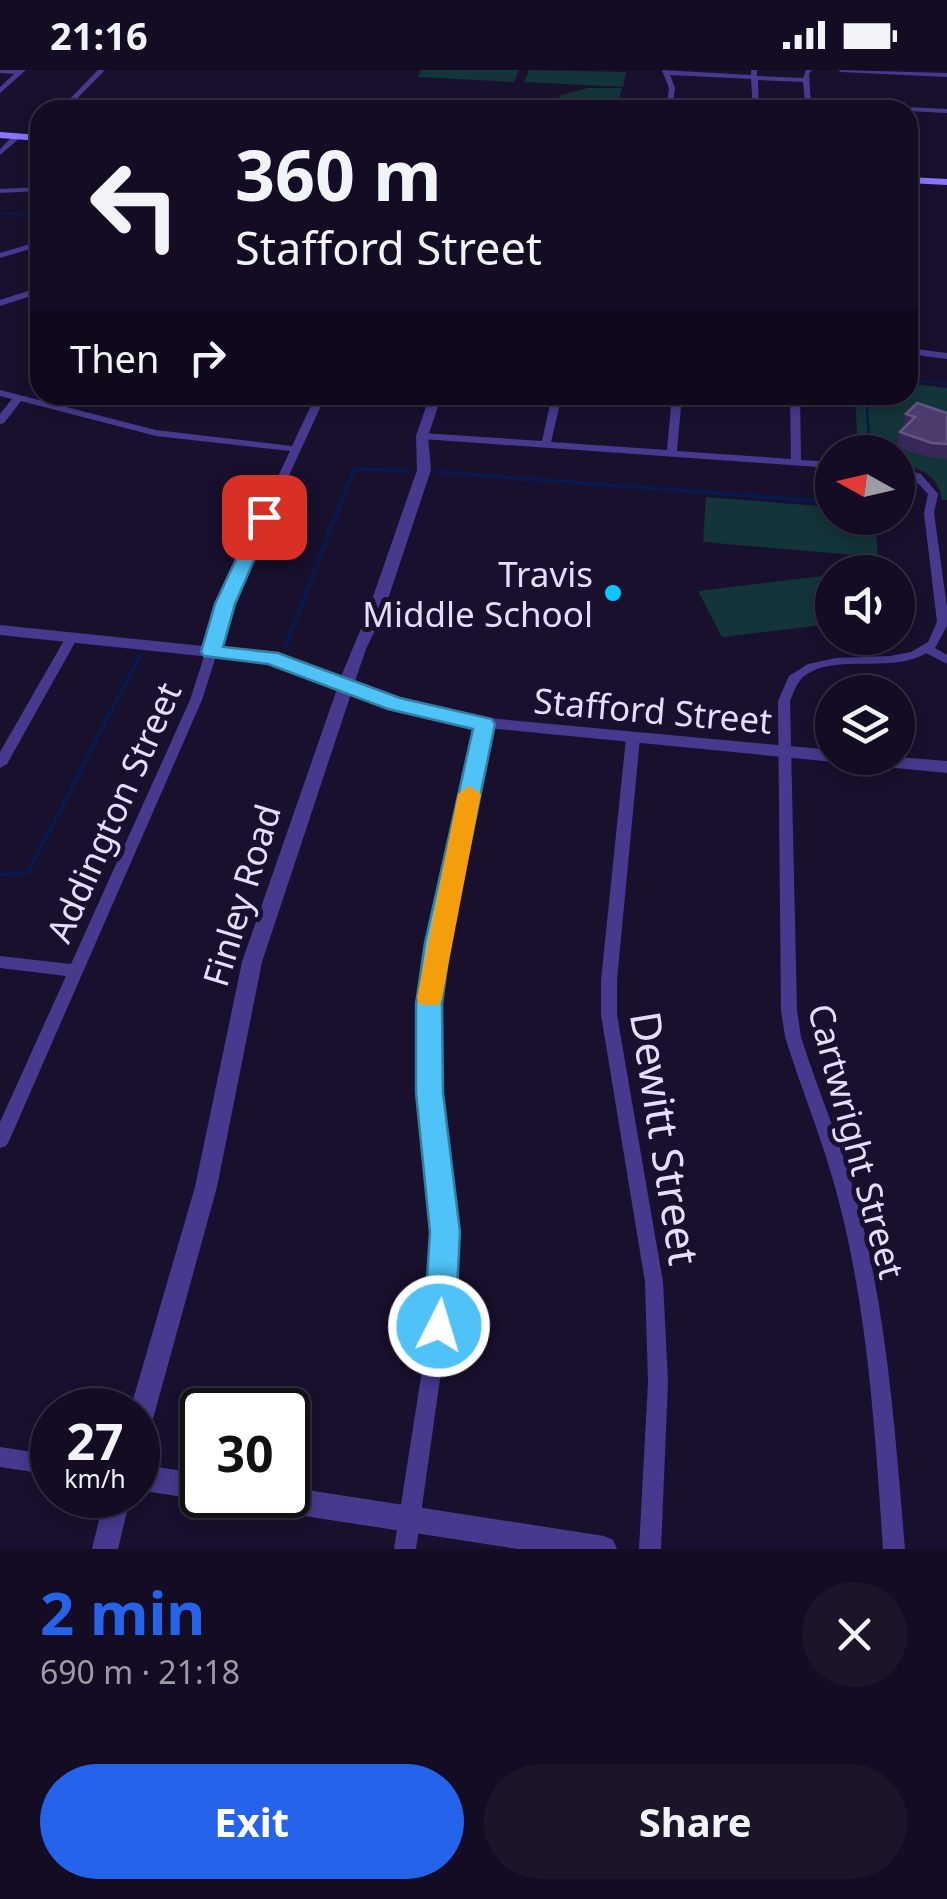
<!DOCTYPE html>
<html lang="en">
<head>
<meta charset="utf-8">
<style>
  body { margin:0; font-family:"Noto Sans",sans-serif; background:#1c152a; color:#f1f3f6; height:100vh; display:flex; flex-direction:column; font-size:38px; white-space:nowrap }
  * { box-sizing:border-box; margin:0 }
  p { font-size:32px; color:#9d9ba5 }
  .icon { flex:none; width:55px; height:55px; fill:none; stroke:currentColor; stroke-width:2; stroke-linecap:round; stroke-linejoin:round }
  .map { position:relative; height:1479px; overflow:hidden }
  .panel { display:flex; flex-direction:column; background:#130c22; flex:1 }
  .panel>* { flex:none }
  .banner { position:absolute; left:30px; top:30px; width:888px; height:305px; border-radius:30px; box-shadow:0 5px 15px #0003,0 0 0 2px #322c40; background:#130c22; color:#f1f3f6; overflow:hidden }
  .needle { width:65px; rotate:278deg }
  .controls { position:absolute; left:815px; top:365px; display:grid; gap:20px }
  .controls a { display:grid; place-items:center; width:100px; height:100px; border-radius:50%; background:#130c22; box-shadow:0 5px 15px #0003,0 0 0 2px #322c40; font-size:50px }
  .speed { position:absolute; left:30px; top:1318px; display:flex; gap:20px; font-size:50px; font-weight:700; text-align:center }
  .speed>* { display:grid; place-content:center; width:130px; height:130px; border-radius:50%; background:#130c22; box-shadow:0 5px 15px #0003,0 0 0 2px #322c40; line-height:1 }
  .speed small { font-size:25px; font-weight:400 }
  .speed .limit { border:5px solid #111; border-radius:15px; background:#fff; color:#111 }
  .pin { position:absolute; display:grid; place-items:center; width:85px; height:85px; color:#fff; margin:-42px; border-radius:20px; box-shadow:0 5px 15px #0006 }
  .me { position:absolute; width:110px; margin:-55px; rotate:5deg; stroke-linejoin:round; filter:drop-shadow(0 0 8px #0008) }
  .turn { display:flex; align-items:center; gap:35px; height:210px; padding:0 40px; font-size:45px }
  .turn .icon { width:130px; height:130px; stroke-width:2.5 }
  .turn b { display:block; font-size:70px; line-height:85px }
  .then { display:flex; align-items:center; height:95px; padding:0 40px; background:#0003; gap:20px; font-size:38px }
  .round { display:grid; place-items:center; flex:none; width:105px; height:105px; border-radius:52px; background:#1c152a }
  .summary { display:flex; align-items:center; justify-content:space-between; height:170px; padding:0 40px }
  h1 { font-size:60px; font-weight:700; line-height:75px; color:#2563eb }
  .primary-button { display:flex; gap:20px; margin-top:auto; padding:20px 40px }
  .primary-button a { flex:1; height:115px; border-radius:60px; background:#2563eb; color:#fff; font-size:40px; font-weight:700; line-height:115px; text-align:center }
  .primary-button a+a { background:#1c152a; color:#f1f3f6 }
  .status { display:flex; justify-content:space-between; align-items:center; height:70px; padding:0 50px; background:#130c22; direction:ltr }
  .status svg { height:28px; fill:currentColor }
  .map>svg:first-child { display:block }
  .green { fill:#133438 }
  .lines { fill:none; stroke-linecap:round; stroke-linejoin:round }
  .stream-far1 { stroke:#08194e; stroke-width:2.5 }
  .stream { stroke:#08194e; stroke-width:4 }
  .minor { fill:#47398e; fill-rule:evenodd }
  .tertiary { fill:#47398e; fill-rule:evenodd }
  .secondary { fill:#8974ff; fill-rule:evenodd }
  .wall { fill:#39295b }
  .building { fill:#4b3c6d; stroke:#645584; stroke-width:2.5 }
  .route { fill:#4fc3f7; stroke:#337fa1; stroke-width:2.5 }
  .slow { fill:#f59e0b }
  .poi-dot { fill:#09c7ff; stroke:#19102d; stroke-width:4 }
  .labels { text-anchor:middle; dominant-baseline:central; stroke-width:10; stroke-linejoin:round; paint-order:stroke }
  .poi-label { font-size:35px; fill:#e5ddff; stroke:#19102d; text-anchor:end }
  .street-label { font-size:35px; fill:#e5ddff; stroke:#19102d }
  .near-street-label { font-size:42px; fill:#e5ddff; stroke:#19102d }
</style>
</head>
<body>
<div class="status"><b>21:16</b><svg viewBox="0 0 49 12"><path d="M0 12V9h3v3zM5 12V6h3v6zM10 12V3h3v9zM15 12V0h3v12zM26 1h20v11H26zM47 4h2v5h-2z"/></svg></div>
<div class="map">
<svg width="947" height="1479" viewBox="0 0 947 1479">
  <rect width="100%" height="100%" fill="#19102d"/>
  <g class="green">
    <path d="M421,0H519L514,12L418,7Z"/>
    <path d="M529,0L626,2L623,17L524,12Z"/>
    <path d="M588,18H622L617,36H552L561,25Z"/>
    <path d="M908,313L947,318V430H942C938,404 921,399 898,394V382H858L855,325H908Z"/>
    <path d="M706,427L832,437V448H875L878,487L703,472Z"/>
    <path d="M832,505V554L722,567L698,521Z"/>
  </g>
  <g class="lines">
    <g class="stream-far1">
      <path d="M0,143L40,145"/>
      <path d="M908,309L947,314"/>
      <path d="M866,325L870,382"/>
    </g>
    <g class="stream">
      <path d="M437,402L832,432"/>
      <path d="M285,578L354,399L409,400"/>
      <path d="M0,805L28,802L141,584"/>
    </g>
    <g class="minor">
      <path d="M0,0H26L0,23V17L14,4L0,3Z"/>
      <path d="M98,0H105L66,40H59Z"/>
      <path d="M662,0L751,5V0H757V6L803,8L806,0H812L809,4L811,32L947,39V43L808,36L805,34L803,12L758,10L759,40H753L751,9L670,5L675,18L672,40H666L669,18Z"/>
      <path d="M838,0L947,3V7L841,2Z"/>
      <path d="M15,64L22,66L0,85V79Z"/>
      <path d="M40,117V121L0,123V119Z"/>
      <path d="M40,171V176L0,188V183Z"/>
      <path d="M40,217V223L0,236V230Z"/>
      <path d="M908,278L947,283V289L908,284Z"/>
      <path d="M0,320L156,360L292,376L316,325H326L239,514L202,630L9,1071L6,1076L0,1078V1052L66,906L0,898V886L71,894L190,630L227,514L290,381L156,366L21,331L4,353L0,354V344L12,329L0,326Z"/>
      <path d="M552,325H562L551,372L667,380L672,325H682L677,381L791,389L790,325H800L801,390L832,392V398L422,369L417,366L422,363L542,371Z"/>
      <path d="M898,397L921,404L938,424L934,443L947,537V556L935,578L947,585V594L926,583C891,605 830,581 801,609C796,615 793,624 790,631L797,940L801,967C818,1021 841,1073 856,1128C887,1242 895,1361 905,1479H883C875,1361 868,1242 838,1128C824,1073 802,1021 785,967L781,940L778,631L789,606L808,594L836,588L890,586L911,582L928,572L937,552L924,443L928,424L913,408L898,403Z"/>
      <path d="M72,563L78,567L7,694L0,698V682L66,567Z"/>
      <path d="M485,650L491,654L439,903L437,1023L454,1161L452,1224L416,1479H394L434,1224L436,1161L421,1023L423,903L479,654Z"/>
      <path d="M633,664L640,668L617,910V945L663,1212L668,1312L661,1479H639L648,1312L645,1212L601,945V910L626,668Z"/>
      <path d="M0,1377L52,1385V1405L0,1397Z"/>
    </g>
    <g class="tertiary">
      <path d="M430,325H442L428,366L431,400L383,544L366,579L354,614L466,646L832,680V688L898,687L947,691V703L466,656L351,624L262,892L217,1117L151,1356L147,1365L138,1369V1340H130L195,1117L242,892L337,619L268,593L0,565V555L271,583L340,609L367,544L417,400L416,366Z"/>
      <path d="M138,1394L202,1404V1425L211,1426L202,1430L138,1420Z"/>
      <path d="M288,1417L604,1466L613,1470L617,1479H518L253,1438L244,1434L240,1425H288Z"/>
      <path d="M105,1425H131L118,1479H92Z"/>
    </g>
    <g class="secondary">
      <path d="M0,62L40,65V71L0,68Z"/>
      <path d="M908,107L947,109V115L908,113Z"/>
    </g>
  </g>
  <path class="wall" d="M947,343V389L929,387L896,377L900,362L903,359L906,344Z"/>
  <path class="building" d="M917,333L947,343V374L932,373L900,362L915,347L906,344Z"/>
  <path class="route" d="M264,441L273,447L235,534L223,577L278,583L400,628L492,649L495,654L450,873L442,934L443,1023L460,1162L455,1256L450,1266L439,1271L428,1266L424,1256L430,1162L416,1023V934L425,873L473,659L388,639L268,594L204,586L201,582L215,534L256,447Z"/>
  <path class="slow" d="M469,716L481,724L442,928L439,935H420L417,928L458,724Z"/>
  <circle class="poi-dot" cx="613" cy="523" r="10"/>
  <g class="labels">
    <g class="poi-label">
      <text x="593" y="503">Travis<tspan x="593" dy="40">Middle School</tspan></text>
    </g>
    <g class="street-label">
      <text transform="translate(653 640) rotate(5)">Stafford Street</text>
      <text transform="translate(113 742) rotate(-66)">Addington Street</text>
      <text transform="translate(241 825) rotate(-73)">Finley Road</text>
      <text transform="translate(857 1071) rotate(75)">Cartwright Street</text>
    </g>
    <g class="near-street-label">
      <text transform="translate(666 1068) rotate(81)">Dewitt Street</text>
    </g>
  </g>
</svg>
<div class="controls">
<a><svg class="needle" viewBox="-14 -14 28 28"><path d="M0-13l5 13h-10z" fill="#e53935"/><path d="M0 13l5-13h-10z" fill="#9d9ba5"/></svg></a>
<a><svg class="icon" aria-label="sound" viewBox="0 0 24 24"><path d="M4 9h4l5-4v14l-5-4H4zM17 9q2 3 0 6"/></svg></a>
<a><svg class="icon" aria-label="layers" viewBox="0 0 24 24"><path d="M12 4l9 5-9 5-9-5zM3 14l9 5 9-5"/></svg></a>
</div>
<div class="speed"><div>27<small>km/h</small></div><div class="limit">30</div></div>
<div class="pin" style="left:264px;top:447px;background:#d93025"><svg class="icon" aria-label="arrive" viewBox="0 0 24 24"><path d="M6 21V4h12l-3 4 3 4H6"/></svg></div>
<svg class="me" style="left:439px;top:1256px" viewBox="-20 -20 40 40"><circle r="17" fill="#4fc3f7" stroke="#fff" stroke-width="3"/><path d="M0-11L8 9 0 5-8 9z" fill="#fff"/></svg>
<div class="banner">
<div class="turn"><svg class="icon" aria-label="left" viewBox="0 0 24 24"><path d="M17 20v-9H6M10 6l-5 5 5 5"/></svg><div><b>360 m</b>Stafford Street</div></div>
<div class="then">Then<svg class="icon" aria-label="right" viewBox="0 0 24 24"><path d="M7 20v-9h11M14 6l5 5-5 5"/></svg></div>
</div>
</div>
<section class="panel">
<div class="summary"><div><h1>2 min</h1><p>690 m · 21:18</p></div><a class="round"><svg class="icon" aria-label="close" viewBox="0 0 24 24"><path d="M6 6l12 12M18 6L6 18"/></svg></a></div>
<div class="primary-button"><a>Exit</a><a>Share</a></div>
</section>
</body>
</html>
